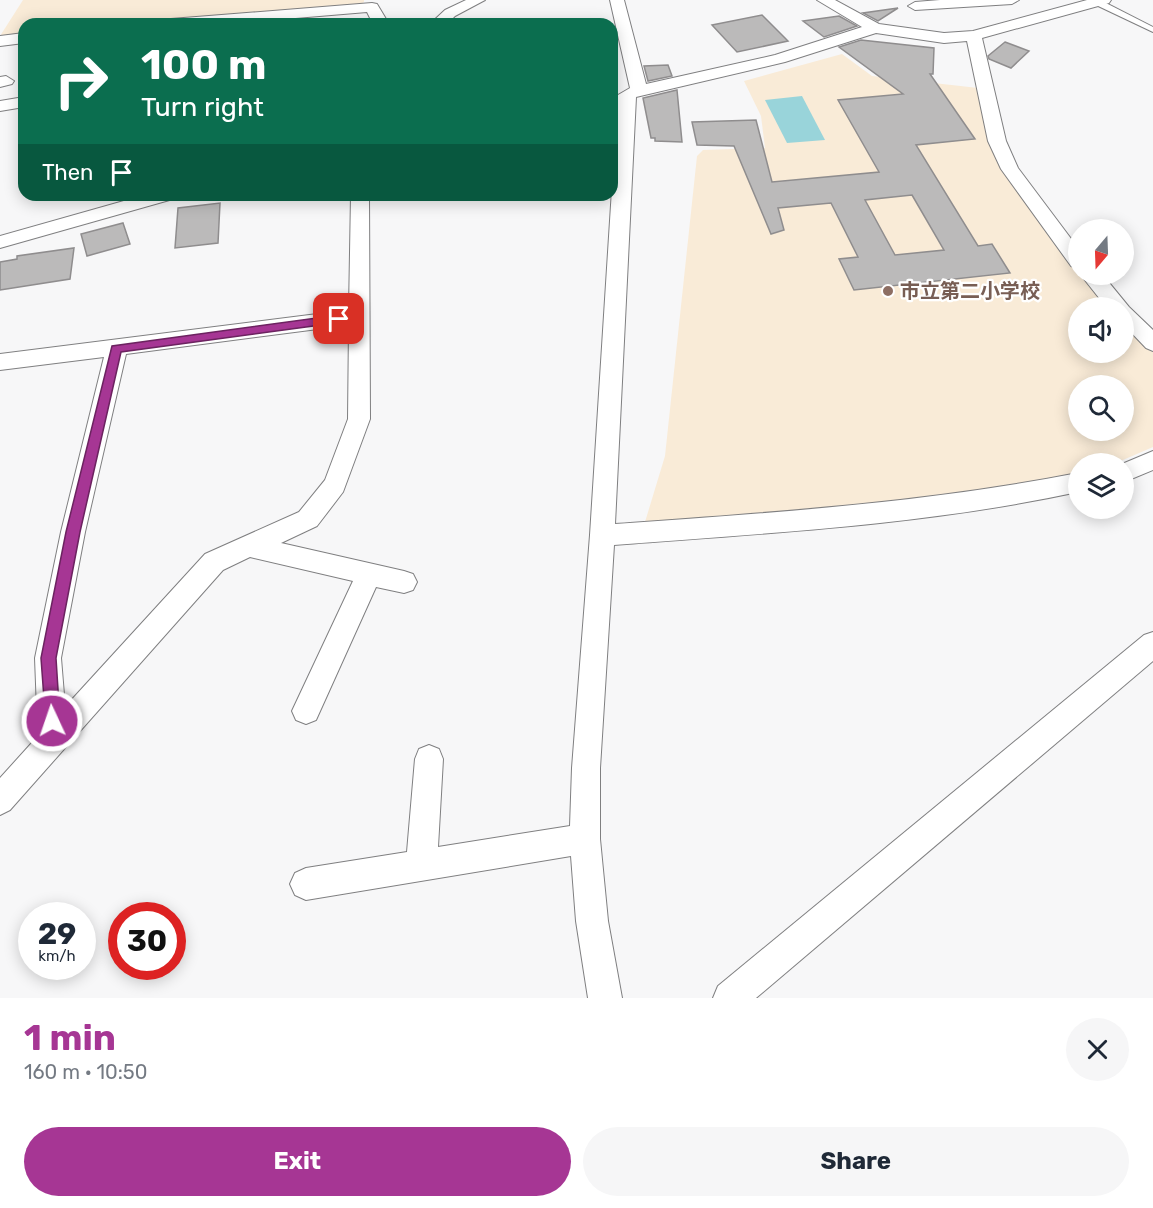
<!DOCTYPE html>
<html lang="en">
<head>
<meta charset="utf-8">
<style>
  body { margin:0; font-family:Rubik,"Noto Sans JP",sans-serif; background:#f6f6f7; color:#1f2937; height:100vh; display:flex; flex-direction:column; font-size:22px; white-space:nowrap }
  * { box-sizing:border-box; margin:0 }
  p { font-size:20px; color:#747a83 }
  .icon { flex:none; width:33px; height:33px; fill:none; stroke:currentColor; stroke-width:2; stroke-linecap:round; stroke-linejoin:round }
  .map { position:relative; height:998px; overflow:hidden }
  .details { display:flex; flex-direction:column; background:#fff; flex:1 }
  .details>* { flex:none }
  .guide { position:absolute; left:18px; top:18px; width:600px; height:183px; border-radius:18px; box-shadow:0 3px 15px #0003; background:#0b6e4f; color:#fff; overflow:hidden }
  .needle { width:39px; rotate:199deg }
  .buttons { position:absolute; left:1068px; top:219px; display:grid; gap:12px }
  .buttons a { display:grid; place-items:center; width:66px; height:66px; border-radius:50%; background:#fff; box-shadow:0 3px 15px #0003; font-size:30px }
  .speed { position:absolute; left:18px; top:902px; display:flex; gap:12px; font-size:30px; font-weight:700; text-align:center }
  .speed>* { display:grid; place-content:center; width:78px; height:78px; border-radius:50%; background:#fff; box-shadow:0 3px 15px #0003; line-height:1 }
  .speed small { font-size:15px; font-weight:400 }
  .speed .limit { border:9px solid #d22; background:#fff; color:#111 }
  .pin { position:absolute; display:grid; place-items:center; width:51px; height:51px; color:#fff; margin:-26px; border-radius:12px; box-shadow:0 3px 9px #0006 }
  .me { position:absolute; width:66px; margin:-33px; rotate:357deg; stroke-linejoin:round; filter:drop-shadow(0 0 4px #0008) }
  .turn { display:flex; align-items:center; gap:21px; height:126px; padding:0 24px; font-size:27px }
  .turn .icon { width:78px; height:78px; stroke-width:2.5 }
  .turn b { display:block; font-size:42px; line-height:51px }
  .then { display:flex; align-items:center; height:57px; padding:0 24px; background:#0003; gap:12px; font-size:22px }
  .round { display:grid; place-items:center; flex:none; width:63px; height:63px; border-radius:32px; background:#f6f6f7 }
  .headline { display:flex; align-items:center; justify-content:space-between; height:102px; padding:0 24px }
  h1 { font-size:36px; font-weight:700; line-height:45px; color:#a63694 }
  .action { display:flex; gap:12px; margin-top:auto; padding:12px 24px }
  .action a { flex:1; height:69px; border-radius:36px; background:#a63694; color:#fff; font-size:24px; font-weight:700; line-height:69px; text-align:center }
  .action a+a { background:#f6f6f7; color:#1f2937 }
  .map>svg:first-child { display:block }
  .education { fill:#f9ebd7; fill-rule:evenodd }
  .water { fill:#99d4da }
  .building { fill:#bbbaba; stroke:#8f8d8e; stroke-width:1.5; fill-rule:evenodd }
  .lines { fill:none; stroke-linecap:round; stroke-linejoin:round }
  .service-casing { stroke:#7f7f80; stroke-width:2 }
  .minor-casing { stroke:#7f7f80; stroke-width:2 }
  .service { fill:#fff; fill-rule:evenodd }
  .minor { fill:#fff; fill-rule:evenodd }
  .route { fill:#a63694; stroke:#6c2360; stroke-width:1.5 }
  .education-dot { fill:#8d6e63; stroke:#fff; stroke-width:2 }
  .labels { text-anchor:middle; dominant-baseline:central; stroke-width:4.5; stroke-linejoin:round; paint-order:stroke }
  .education-label { font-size:20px; font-weight:bold; fill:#785e54; stroke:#fff; text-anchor:start }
</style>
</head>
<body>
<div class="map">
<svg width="1153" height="998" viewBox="0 0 1153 998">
  <rect width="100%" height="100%" fill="#f7f7f8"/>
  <g class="education">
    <path d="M23,0H364V2L357,6L139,24H24V34L0,36Z"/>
    <path d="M842,54L872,76L978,88L1001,167L1054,244L1108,307L1078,308V352H1124V326L1153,352V447L1116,463L1078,464V473L1027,484L865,506L645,522L665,456L697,156L703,150L765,148L761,116L744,81ZM1078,386H1124V430H1078Z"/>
  </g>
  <path class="water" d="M802,96L825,140L787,143L765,100Z"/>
  <g class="building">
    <path d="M898,8L878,21L863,13Z"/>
    <path d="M762,15L788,41L737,52L712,25Z"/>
    <path d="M839,16L857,26L824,37L803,21Z"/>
    <path d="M861,40L934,48L933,74H930L975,139L916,145L978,246L992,244L1010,273L854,290L839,259L858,257L831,203L778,208L784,230L771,234L734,146L697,145L692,122L756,120L772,182L879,172L838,100L903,94L839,47ZM912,195L944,250L895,255L865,200Z"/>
    <path d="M1005,42L1029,51L1011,68L989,59L988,56Z"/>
    <path d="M668,65L672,76L648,81L644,66Z"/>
    <path d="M677,90L682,142L655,141V138H651L643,98Z"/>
    <path d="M220,203L218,243L175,248L178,208Z"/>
    <path d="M123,223L130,244L87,256L81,234Z"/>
    <path d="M74,248L70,279L0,290V262L17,259V256Z"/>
  </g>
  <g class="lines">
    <g class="service-casing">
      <path id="service" d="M1094,0H1100L1153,27V32L1094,4Z"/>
    </g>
    <g class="minor-casing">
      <g id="minor">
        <path d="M466,0H485L455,16L447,24H430L445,10Z"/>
        <path d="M610,0H624L646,84L775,55L862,27L817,0H835L879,24L944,33L973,31L1087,0H1111L1109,3L982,38L1006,141L1018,168L1078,248V268L1071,266L1001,169L988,141L967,41L944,43L876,33L785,62L636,97L615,524C770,513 925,503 1078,473V492C926,525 769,533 614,545L600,768V839L608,921L622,998H588L576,921L571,856L306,900L295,895L290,884L295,873L306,868L407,852L415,759L419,749L429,745L439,749L443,759L438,847L570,826L572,768L590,535L618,95L630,88Z"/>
        <path d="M940,0H1019L1012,4L915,10L908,6L915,2Z"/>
        <path d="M372,3L377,4L389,24H373L367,12L225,24H163L171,19Z"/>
        <path d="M24,33V43L0,46V36Z"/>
        <path d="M6,76L14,81L12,84L0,87V77Z"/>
        <path d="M24,97V107L0,111V101Z"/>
        <path d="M145,195H175L173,199L0,248V236Z"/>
        <path d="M351,195H369L370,419L343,492L317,526L281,543L404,571L413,574L417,582L413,590L404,593L376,587L316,720L306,724L296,720L292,711L353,581L250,557L223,570L10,810L0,815V778L38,736L35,658L61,532L104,357L0,370V354L349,310ZM349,325L348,419L325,480L299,512L205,554L65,707L61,658L85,532L126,354Z"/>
        <path d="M1080,274H1102L1129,307L1153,330V351L1146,348L1124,325V308H1107Z"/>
        <path d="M1153,451V470L1124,482L1122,464Z"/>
        <path d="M1153,632V661L756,998H713L718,986L1144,635Z"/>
      </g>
    </g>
    <use href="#service" class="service"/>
    <use href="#minor" class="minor"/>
  </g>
  <path class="route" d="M339,315L345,319L343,322L121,352L80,532L56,658L60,721L57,726L52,728L46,726L41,658L66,532L112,346Z"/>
  <circle class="education-dot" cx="888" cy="291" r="6"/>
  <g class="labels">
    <g class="education-label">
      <text x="900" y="291">市立第二小学校</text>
    </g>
  </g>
</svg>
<div class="buttons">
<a><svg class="needle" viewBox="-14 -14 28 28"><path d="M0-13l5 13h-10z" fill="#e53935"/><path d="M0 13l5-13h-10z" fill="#747a83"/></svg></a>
<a><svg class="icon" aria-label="sound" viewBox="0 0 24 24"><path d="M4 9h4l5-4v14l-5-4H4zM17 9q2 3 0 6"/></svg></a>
<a><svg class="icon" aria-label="search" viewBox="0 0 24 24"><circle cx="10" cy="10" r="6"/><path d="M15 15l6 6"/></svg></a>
<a><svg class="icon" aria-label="layers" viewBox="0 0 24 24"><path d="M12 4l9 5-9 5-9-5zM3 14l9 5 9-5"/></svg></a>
</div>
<div class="speed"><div>29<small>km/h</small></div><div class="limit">30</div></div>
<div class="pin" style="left:339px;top:319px;background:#d93025"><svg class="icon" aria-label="arrive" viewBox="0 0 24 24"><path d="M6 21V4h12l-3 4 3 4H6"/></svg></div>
<svg class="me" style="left:52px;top:721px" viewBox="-20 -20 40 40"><circle r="17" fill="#a63694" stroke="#fff" stroke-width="3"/><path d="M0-11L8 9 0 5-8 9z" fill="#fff"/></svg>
<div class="guide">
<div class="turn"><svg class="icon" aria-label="right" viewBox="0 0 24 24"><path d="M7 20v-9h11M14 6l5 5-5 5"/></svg><div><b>100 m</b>Turn right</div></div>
<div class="then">Then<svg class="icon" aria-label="arrive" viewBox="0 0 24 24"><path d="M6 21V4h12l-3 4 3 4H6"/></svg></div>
</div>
</div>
<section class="details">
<div class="headline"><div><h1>1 min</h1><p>160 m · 10:50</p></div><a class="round"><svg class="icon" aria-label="close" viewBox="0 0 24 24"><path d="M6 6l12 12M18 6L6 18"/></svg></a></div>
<div class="action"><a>Exit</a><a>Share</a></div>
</section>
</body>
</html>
